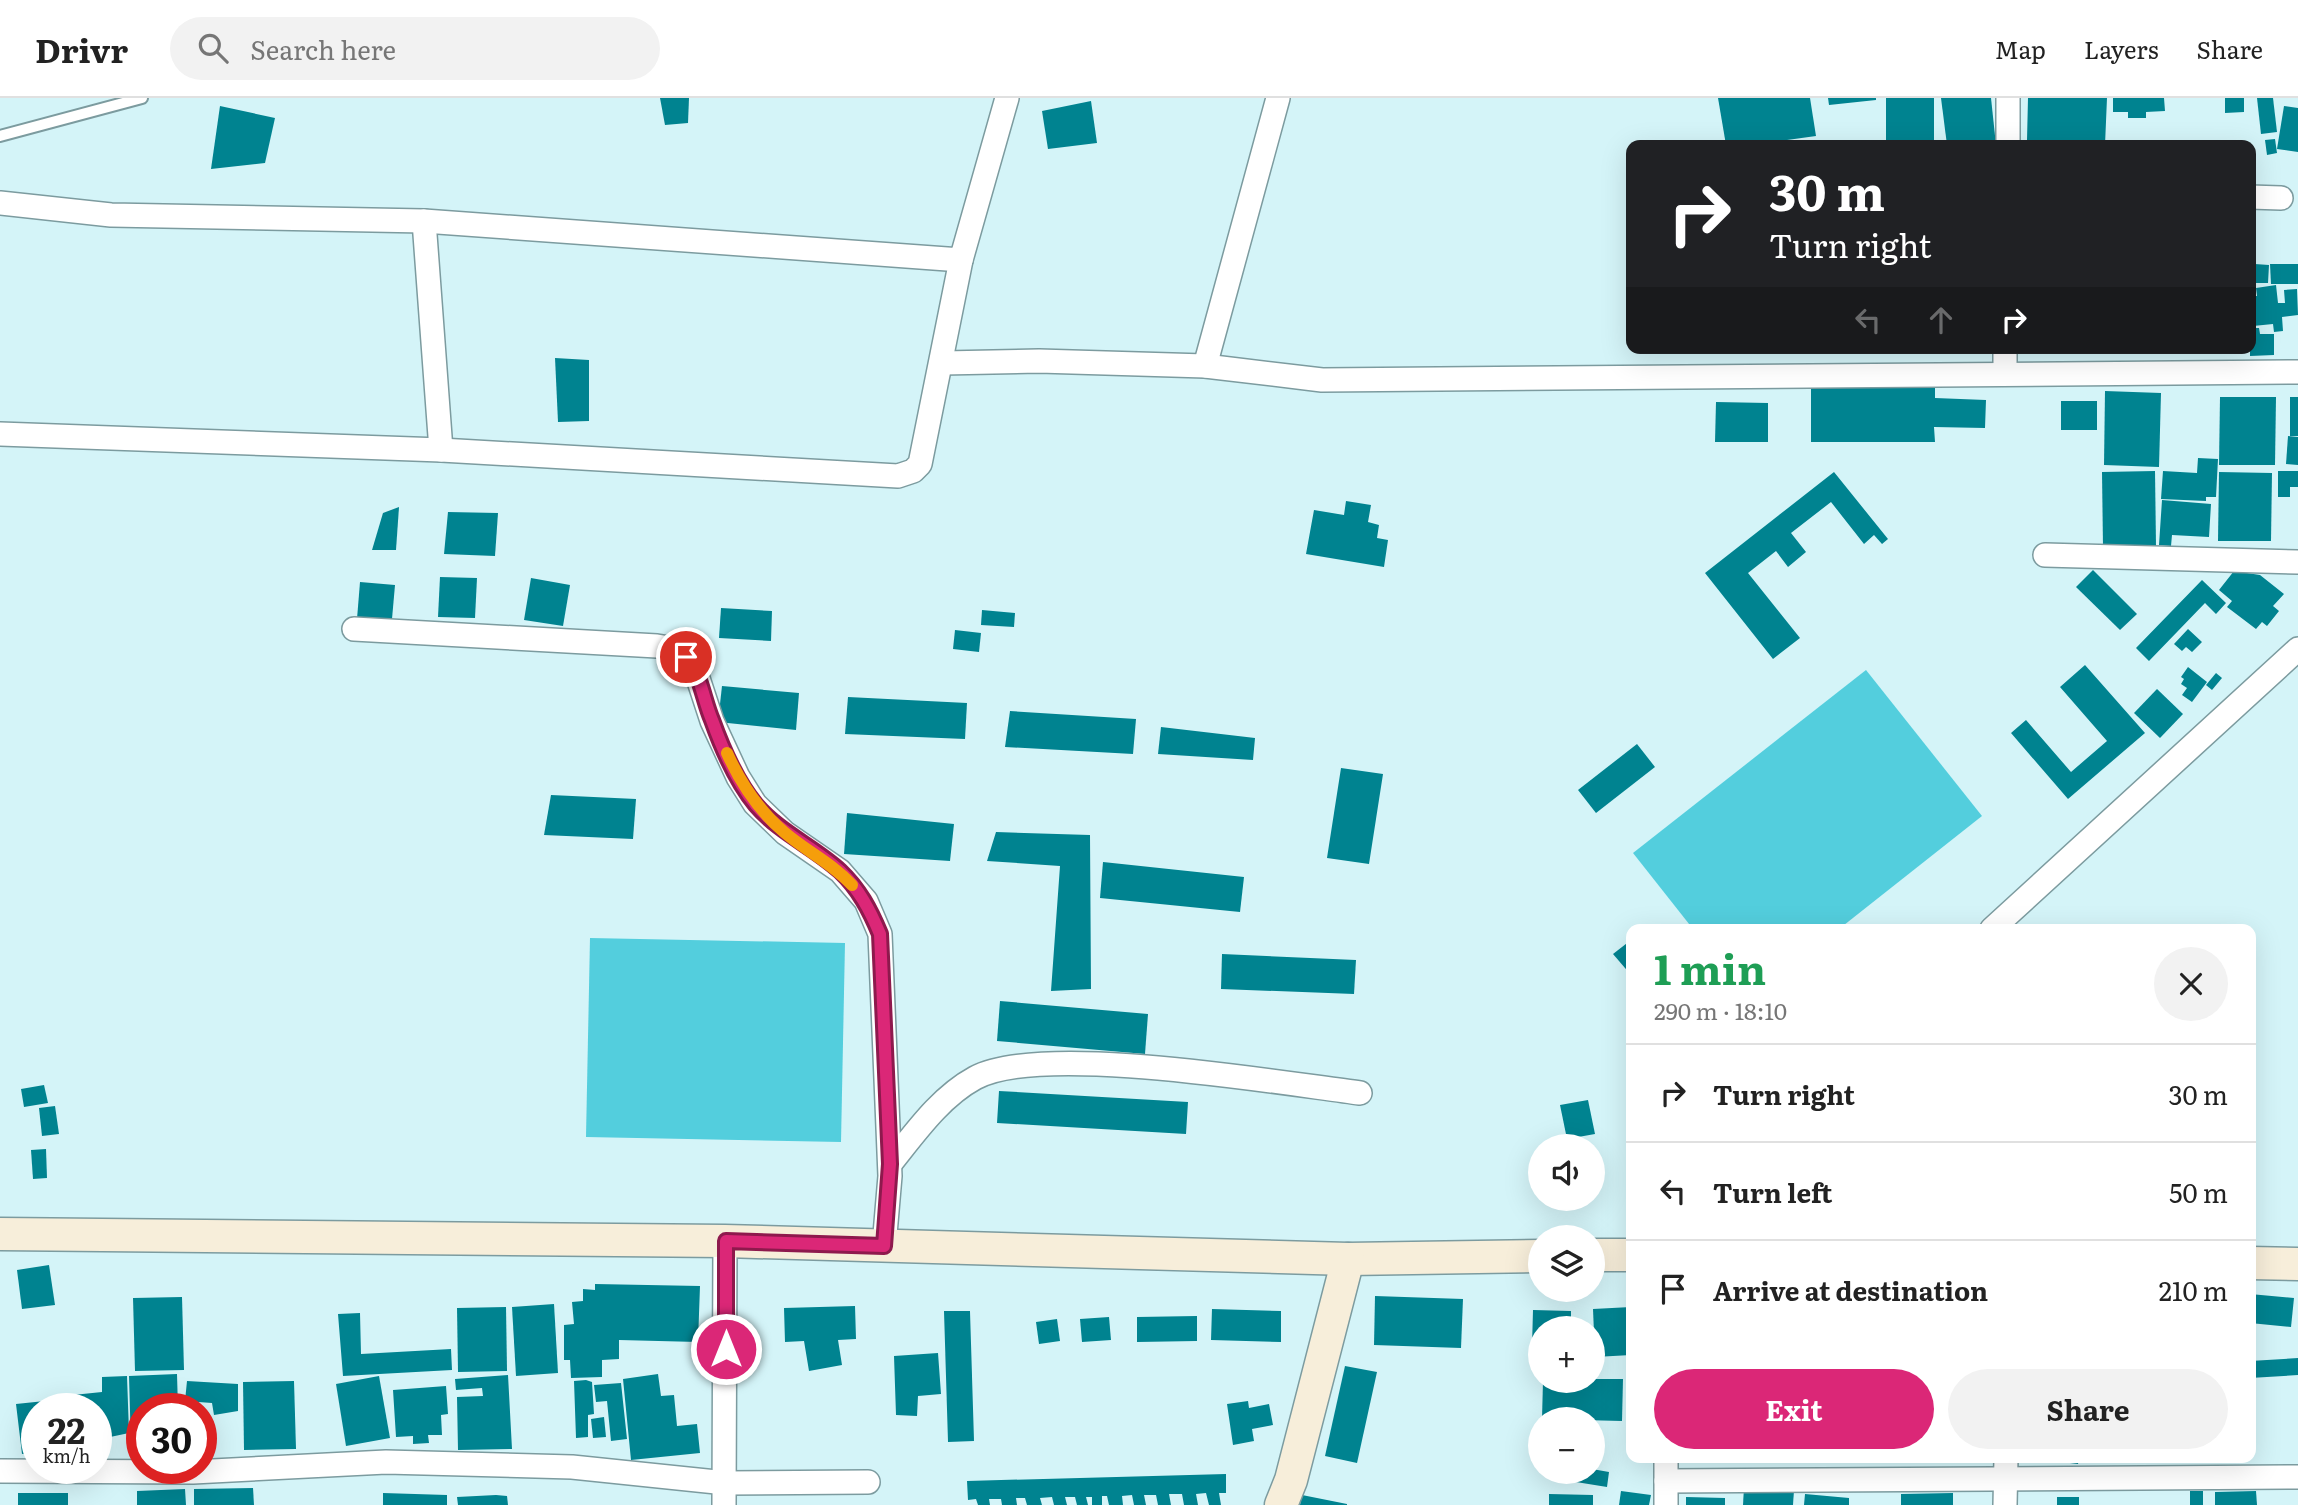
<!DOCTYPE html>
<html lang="en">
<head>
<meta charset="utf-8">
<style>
  body { margin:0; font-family:Literata,serif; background:#f2f2f2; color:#222; height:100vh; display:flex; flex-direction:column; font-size:26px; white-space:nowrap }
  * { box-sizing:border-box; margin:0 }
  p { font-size:23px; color:#767676 }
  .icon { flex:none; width:38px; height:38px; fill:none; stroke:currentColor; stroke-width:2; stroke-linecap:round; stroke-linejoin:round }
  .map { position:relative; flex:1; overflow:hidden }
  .details { position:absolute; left:1626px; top:826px; width:630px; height:539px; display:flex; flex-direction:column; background:#fff; border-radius:14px; box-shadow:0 7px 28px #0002 }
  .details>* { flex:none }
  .top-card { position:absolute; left:1626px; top:42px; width:630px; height:214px; border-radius:14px; box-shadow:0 7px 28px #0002; background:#202124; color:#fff; overflow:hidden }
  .controls { position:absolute; left:1528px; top:1036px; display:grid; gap:14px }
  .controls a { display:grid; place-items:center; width:77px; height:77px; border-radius:50%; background:#fff; box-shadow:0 7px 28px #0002; font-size:35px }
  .speed { position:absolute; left:21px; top:1295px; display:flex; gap:14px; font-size:35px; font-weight:700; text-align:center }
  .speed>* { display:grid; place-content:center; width:91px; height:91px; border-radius:50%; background:#fff; box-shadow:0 7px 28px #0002; line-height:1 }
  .speed small { font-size:18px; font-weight:400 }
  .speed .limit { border:10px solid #d22; background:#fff; color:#111 }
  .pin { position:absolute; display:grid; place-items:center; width:60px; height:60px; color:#fff; margin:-30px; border:4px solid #fff; border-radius:50%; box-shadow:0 2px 7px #0007 }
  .me { position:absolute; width:77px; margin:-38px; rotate:0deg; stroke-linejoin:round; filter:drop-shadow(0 0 5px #0008) }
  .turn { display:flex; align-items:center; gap:24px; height:147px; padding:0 28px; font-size:32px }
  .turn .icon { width:91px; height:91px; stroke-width:2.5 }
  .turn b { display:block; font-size:49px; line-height:60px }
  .lanes { display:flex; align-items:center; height:66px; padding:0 28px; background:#0003; justify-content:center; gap:35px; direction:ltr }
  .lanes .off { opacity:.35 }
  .round { display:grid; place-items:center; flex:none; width:74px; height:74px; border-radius:37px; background:#f2f2f2 }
  .head { display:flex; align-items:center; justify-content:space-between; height:119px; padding:0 28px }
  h1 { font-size:42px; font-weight:700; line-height:52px; color:#1e9e55 }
  .cta { display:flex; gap:14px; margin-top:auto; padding:14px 28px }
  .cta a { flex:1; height:80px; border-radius:42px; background:#db2777; color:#fff; font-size:28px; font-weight:700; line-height:80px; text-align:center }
  .cta a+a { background:#f2f2f2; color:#222 }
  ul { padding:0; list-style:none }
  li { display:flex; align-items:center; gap:21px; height:98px; padding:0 28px; border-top:2px solid #e0e0e0 }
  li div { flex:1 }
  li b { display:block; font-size:26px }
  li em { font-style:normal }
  header { display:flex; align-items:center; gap:42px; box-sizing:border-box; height:98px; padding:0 35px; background:#fff; border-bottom:2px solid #e0e0e0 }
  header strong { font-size:33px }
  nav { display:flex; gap:38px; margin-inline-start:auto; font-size:24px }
  .search { width:490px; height:63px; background:#f2f2f2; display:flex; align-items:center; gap:18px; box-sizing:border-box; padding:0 24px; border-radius:38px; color:#767676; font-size:26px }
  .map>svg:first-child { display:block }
  .green { fill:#53cedd }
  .building { fill:#008390 }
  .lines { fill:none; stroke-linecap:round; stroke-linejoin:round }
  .lane-casing { stroke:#7c9b9f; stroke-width:14 }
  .street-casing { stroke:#7c9b9f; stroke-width:26 }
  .secondary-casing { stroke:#7c9b9f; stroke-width:35 }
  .lane { stroke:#fff; stroke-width:10 }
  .street { stroke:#fff; stroke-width:23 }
  .secondary { stroke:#f7eeda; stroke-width:32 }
  .route-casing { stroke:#8e194d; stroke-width:18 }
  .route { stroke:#db2777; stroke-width:12 }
  .slow { stroke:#f59e0b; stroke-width:12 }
</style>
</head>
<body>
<header>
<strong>Drivr</strong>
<div class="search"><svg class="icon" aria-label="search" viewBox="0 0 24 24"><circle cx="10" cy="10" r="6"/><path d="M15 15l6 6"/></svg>Search here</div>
<nav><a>Map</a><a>Layers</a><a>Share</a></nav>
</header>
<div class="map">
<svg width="2298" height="1407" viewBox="0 0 2298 1407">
  <rect width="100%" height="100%" fill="#d4f4f8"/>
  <g class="green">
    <path d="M1866,572L1982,718L1839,831H1693L1633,755Z"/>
    <path d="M590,840L845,845L841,1044L586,1039Z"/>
  </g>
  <g class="building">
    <path d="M660,0H689L688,25L665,27Z"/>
    <path d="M1718,0H1810L1816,38L1752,47H1726Z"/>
    <path d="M1828,0H1876V2L1829,7Z"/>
    <rect x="1886" y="0" width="48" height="47"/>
    <path d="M1941,0H1991L1996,47H1947Z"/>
    <path d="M2028,0H2107L2105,47H2048V43L2027,42Z"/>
    <path d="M2113,0H2164L2165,13L2146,14V20H2128V14H2113Z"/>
    <path d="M2225,0H2244V14L2225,15Z"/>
    <path d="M2257,0H2273L2277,34L2261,36Z"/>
    <path d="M1091,3L1097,45L1048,51L1042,13Z"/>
    <path d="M220,8L275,20L265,65L211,71Z"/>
    <path d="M2284,8L2298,10V54L2277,51Z"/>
    <path d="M2275,41L2277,55L2267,57L2265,42Z"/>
    <path d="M2250,114H2256L2255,166L2269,167L2268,185H2250Z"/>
    <path d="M2270,166H2298V186H2271Z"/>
    <path d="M2276,187L2278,205H2285L2284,192L2297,191L2298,217L2282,219L2283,233L2274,234L2273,226L2253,228L2250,198H2257L2256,190Z"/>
    <path d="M2250,230H2259L2260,236H2274V257L2250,258Z"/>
    <path d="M555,260L589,262V323L558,324Z"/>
    <path d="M1935,287V300L1986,302L1985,330L1934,329L1935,344H1811V288Z"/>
    <path d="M2105,293L2161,295L2159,369L2104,367Z"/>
    <path d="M2220,299H2276L2275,367H2219Z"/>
    <rect x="2290" y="299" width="8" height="39"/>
    <rect x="2061" y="303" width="36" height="29"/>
    <path d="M1716,304L1768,305V344H1715Z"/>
    <path d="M2288,338L2298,339V367L2286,366Z"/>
    <path d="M2198,360L2218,361L2216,399H2206V403L2161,401L2163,373L2197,375Z"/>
    <path d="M2155,373L2156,448L2103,449L2102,374Z"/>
    <path d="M2278,373H2298V389H2290V399H2278Z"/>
    <path d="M1834,374L1888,441L1882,446L1874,437L1864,446L1831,404L1791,435L1806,454L1788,469L1776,453L1748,475L1800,540L1773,561L1705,475Z"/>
    <path d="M2219,374L2272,375L2271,443H2218Z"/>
    <path d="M2162,402L2211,406L2209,439L2172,437L2171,448L2159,447Z"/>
    <path d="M1346,403L1371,407L1368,424L1379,427L1377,440L1388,442L1384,469L1306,456L1314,412L1344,417Z"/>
    <path d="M399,409L396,452H372L383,415Z"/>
    <path d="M448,414L498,415L495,458L444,456Z"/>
    <path d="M2093,472L2137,516L2120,532L2076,489Z"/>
    <path d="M2234,473L2260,477L2284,496L2273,508L2279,513L2267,528L2262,524L2256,531L2227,509L2232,503L2219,492Z"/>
    <path d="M440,479L477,480L475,520L438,519Z"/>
    <path d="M531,480L570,487L563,528L524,522Z"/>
    <path d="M2202,482L2226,505L2216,516L2205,505L2149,563L2136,550Z"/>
    <path d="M360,484L395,487L392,521H357Z"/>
    <path d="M721,510L772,513L771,543L719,540Z"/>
    <path d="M982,512L1015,515L1014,529L981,527Z"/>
    <path d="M2188,531L2202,544L2192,554L2186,549L2182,553L2174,546Z"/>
    <path d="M955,532L981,535L979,554L953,551Z"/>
    <path d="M2085,567L2145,635L2068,701L2011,635L2026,622L2071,674L2107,643L2060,589Z"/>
    <path d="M2188,569L2207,584L2192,604L2182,597L2187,590L2181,586L2184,581L2181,579Z"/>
    <path d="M2216,575L2222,580L2212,592L2206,587Z"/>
    <path d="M722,588L799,595L796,632L718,624Z"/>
    <path d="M2157,591L2183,616L2160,640L2134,615Z"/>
    <path d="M848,599L967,605L965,641L845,636Z"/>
    <path d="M1010,613L1136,621L1133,656L1005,649Z"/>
    <path d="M1161,629L1255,640L1253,662L1158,656Z"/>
    <path d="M1637,646L1655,669L1596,715L1578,692Z"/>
    <path d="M1341,670L1383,676L1369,766L1327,760Z"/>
    <path d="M551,697L636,701L633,741L544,737Z"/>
    <path d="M847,715L954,726L950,763L844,756Z"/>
    <path d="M996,734L1090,737L1091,891L1051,893L1060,768L987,763Z"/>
    <path d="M1103,764L1244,779L1240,814L1100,800Z"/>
    <path d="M1631,842V877L1613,856Z"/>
    <path d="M1222,856L1356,862L1354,896L1221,891Z"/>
    <path d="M1000,903L1148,916L1145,956L997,943Z"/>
    <path d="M44,987L48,1005L24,1009L21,991Z"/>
    <path d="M999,993L1188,1004L1186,1036L997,1025Z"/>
    <path d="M1588,1002L1595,1036L1567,1041L1560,1007Z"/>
    <path d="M55,1008L59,1036L42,1038L39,1010Z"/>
    <path d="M46,1051L47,1080L33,1081L31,1052Z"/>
    <path d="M49,1167L55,1207L22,1211L17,1172Z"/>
    <path d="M595,1186L700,1188L698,1244L619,1242V1261L602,1262V1279L571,1280L570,1262H564V1227L574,1226L572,1204L583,1203V1191L595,1192Z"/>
    <path d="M2250,1196L2294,1200L2291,1229L2250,1225Z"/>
    <path d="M1375,1198L1463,1201L1461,1250L1374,1247Z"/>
    <path d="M182,1199L184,1272L135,1273L133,1200Z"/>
    <path d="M554,1206L558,1275L516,1278L512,1209Z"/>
    <path d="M855,1208L856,1241L838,1242L842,1267L809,1273L804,1243L785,1244L784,1210Z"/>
    <path d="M506,1209L507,1273L458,1274L457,1210Z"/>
    <path d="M1631,1209V1257L1595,1259L1593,1211Z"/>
    <path d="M1212,1211L1281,1213V1244L1211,1242Z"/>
    <path d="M1533,1212L1571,1213V1230H1540V1248H1532Z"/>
    <path d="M944,1213H970L974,1343L948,1344Z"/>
    <path d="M360,1215L361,1256L451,1251L452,1272L343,1278L338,1216Z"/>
    <path d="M1197,1218V1243L1137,1244V1219Z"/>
    <path d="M1109,1219L1111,1242L1082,1244L1080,1221Z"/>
    <path d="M1057,1221L1060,1243L1039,1246L1036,1224Z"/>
    <path d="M938,1255L941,1296L918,1298L917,1318L896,1317L894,1258Z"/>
    <path d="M2298,1260V1277L2250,1280V1263Z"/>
    <path d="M1345,1268L1377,1274L1357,1365L1325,1358Z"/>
    <path d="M177,1276L178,1311H142V1348L131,1349L129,1278Z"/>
    <path d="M658,1276L661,1298L674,1297L677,1328L697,1326L700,1355L631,1362L623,1281Z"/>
    <path d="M508,1277L512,1351L458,1352L457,1299L483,1298L482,1290L456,1292L455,1281Z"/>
    <path d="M127,1278L129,1335L96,1342V1311H75L73,1297L102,1294V1279Z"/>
    <path d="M379,1278L390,1340L346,1348L336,1286Z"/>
    <path d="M1592,1281H1623L1622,1323L1542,1321L1543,1283Z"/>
    <path d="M586,1282L592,1284L594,1316L588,1317V1339L576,1340L574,1283Z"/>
    <path d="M187,1283L238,1286V1313L214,1317L212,1305L185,1303Z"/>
    <path d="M294,1283L296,1351L244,1352L243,1284Z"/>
    <path d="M621,1285L627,1341L611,1343L607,1303L596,1304L594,1287Z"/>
    <path d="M446,1288L448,1316L441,1317L442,1337H428L429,1345L413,1346V1338L396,1339L393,1292Z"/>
    <path d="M64,1301L65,1311H37V1354L22,1356L16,1306Z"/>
    <path d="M1248,1303L1249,1310L1269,1306L1273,1327L1252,1331L1254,1343L1233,1347L1227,1306Z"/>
    <path d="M604,1319L606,1339L593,1340L591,1321Z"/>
    <path d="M2030,1360H2079L2078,1366Z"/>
    <path d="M1592,1371L1609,1374L1607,1389L1576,1384L1578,1374H1592Z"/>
    <path d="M1226,1376V1395H1219L1221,1407H1209L1206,1395L1196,1396L1198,1407H1184L1182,1396H1169L1171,1407H1158L1156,1397H1144L1146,1407H1134L1132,1397L1122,1398L1123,1407H1109L1107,1398H1102V1407H1092V1399H1086L1088,1407H1077L1075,1399H1065L1067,1407H1054L1052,1399L1040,1400L1042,1407H1027L1025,1400H1016L1017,1407H1002L1001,1401H989L990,1407H978L976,1401L968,1402L967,1383Z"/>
    <path d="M1744,1389L1794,1392L1793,1407H1743Z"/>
    <path d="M253,1390L254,1407H194V1391Z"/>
    <path d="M185,1391L186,1407H137V1393Z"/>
    <path d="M1621,1393L1651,1397L1649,1407H1619Z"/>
    <rect x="2190" y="1393" width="13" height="14"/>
    <path d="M2256,1393L2257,1407H2215V1394Z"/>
    <rect x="18" y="1395" width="50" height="12"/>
    <path d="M383,1395L447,1397V1407H383Z"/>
    <path d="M1953,1395V1407H1901V1396Z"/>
    <path d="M1549,1396L1593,1397V1407H1549Z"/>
    <path d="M1805,1396L1849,1400V1407H1804Z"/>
    <path d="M496,1397L507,1398L508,1407H458L457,1399Z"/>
    <path d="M1302,1397L1347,1406V1407H1300Z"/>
    <path d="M1686,1399L1725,1400V1407H1686Z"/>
    <rect x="2057" y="1399" width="22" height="8"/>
  </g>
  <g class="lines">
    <g class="lane-casing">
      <path id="lane" d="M0,38L142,0"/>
    </g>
    <g class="street-casing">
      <g id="street">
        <path d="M2008,0V47"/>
        <path d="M2250,99L2281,100"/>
        <path d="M0,105L111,117L424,123L961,162L1007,0"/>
        <path d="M424,123L441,352"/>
        <path d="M2005,250V275"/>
        <path d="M943,265L1039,263L1205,268L1322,282L2298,274"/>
        <path d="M1205,268L1278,0"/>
        <path d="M0,336L441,352L898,378L913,373L920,366L961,162"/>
        <path d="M2045,457L2298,464"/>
        <path d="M354,531L657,548L675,551L694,568L712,623L738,679L755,706L785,735L840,773L866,803L880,836L890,1078L884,1148"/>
        <path d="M1992,831L2298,551"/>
        <path d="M890,1066C915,1035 940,999 975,980C1040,944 1280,985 1360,995"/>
        <path d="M0,1373L193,1374L386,1364L572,1369L726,1385L868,1384"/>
        <path d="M1666,1383L2298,1379"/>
        <path d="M724,1407L725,1143"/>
        <path d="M1666,1407V1360"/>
        <path d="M2005,1407L2006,1360"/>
      </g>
    </g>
    <g class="secondary-casing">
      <g id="secondary">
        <path d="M0,1136L725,1143L1348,1161L1540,1158"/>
        <path d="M1592,1157H1631"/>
        <path d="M2250,1165L2298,1166"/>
        <path d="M1281,1407L1291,1382L1348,1161"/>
      </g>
    </g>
    <use href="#lane" class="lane"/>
    <use href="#street" class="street"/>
    <use href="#secondary" class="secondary"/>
  </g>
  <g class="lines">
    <g class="route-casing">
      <path id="route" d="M686,559C701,576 703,601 712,622C722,650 737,684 756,707C780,735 814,749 840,773C859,791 870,812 880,836L890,1066L884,1148L726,1143V1251"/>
    </g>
    <use href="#route" class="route"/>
    <path class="slow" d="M727,655C741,686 758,712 784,734C806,753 832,765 852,787"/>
  </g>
</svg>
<div class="controls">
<a><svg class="icon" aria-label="sound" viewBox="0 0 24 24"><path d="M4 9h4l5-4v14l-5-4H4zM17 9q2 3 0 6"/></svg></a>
<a><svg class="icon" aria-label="layers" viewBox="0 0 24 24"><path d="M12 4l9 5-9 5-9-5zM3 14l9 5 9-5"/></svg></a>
<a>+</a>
<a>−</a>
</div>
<div class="speed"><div>22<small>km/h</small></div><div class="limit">30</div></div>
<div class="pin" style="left:686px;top:559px;background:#d93025"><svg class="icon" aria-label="arrive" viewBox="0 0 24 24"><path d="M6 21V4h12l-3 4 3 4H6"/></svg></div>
<svg class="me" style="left:726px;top:1251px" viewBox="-20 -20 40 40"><circle r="17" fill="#db2777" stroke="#fff" stroke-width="3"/><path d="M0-11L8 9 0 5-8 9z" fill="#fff"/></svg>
<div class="top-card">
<div class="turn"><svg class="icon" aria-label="right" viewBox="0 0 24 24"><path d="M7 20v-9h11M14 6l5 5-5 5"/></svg><div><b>30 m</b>Turn right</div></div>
<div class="lanes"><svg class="icon off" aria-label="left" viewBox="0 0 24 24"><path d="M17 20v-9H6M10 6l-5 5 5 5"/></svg><svg class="icon off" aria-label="ahead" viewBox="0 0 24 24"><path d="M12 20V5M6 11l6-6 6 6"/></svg><svg class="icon" aria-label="right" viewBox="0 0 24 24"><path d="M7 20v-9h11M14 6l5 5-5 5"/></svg></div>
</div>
<section class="details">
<div class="head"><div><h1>1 min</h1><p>290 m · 18:10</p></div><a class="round"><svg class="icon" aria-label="close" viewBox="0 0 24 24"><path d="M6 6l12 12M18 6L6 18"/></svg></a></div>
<ul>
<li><svg class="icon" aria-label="right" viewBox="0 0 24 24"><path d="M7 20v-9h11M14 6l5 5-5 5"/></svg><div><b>Turn right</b></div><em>30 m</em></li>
<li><svg class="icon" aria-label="left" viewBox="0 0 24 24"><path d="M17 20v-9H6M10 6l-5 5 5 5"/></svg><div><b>Turn left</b></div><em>50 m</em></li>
<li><svg class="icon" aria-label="arrive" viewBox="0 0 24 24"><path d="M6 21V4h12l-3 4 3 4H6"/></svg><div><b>Arrive at destination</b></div><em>210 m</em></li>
</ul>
<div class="cta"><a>Exit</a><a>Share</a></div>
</section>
</div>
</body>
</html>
